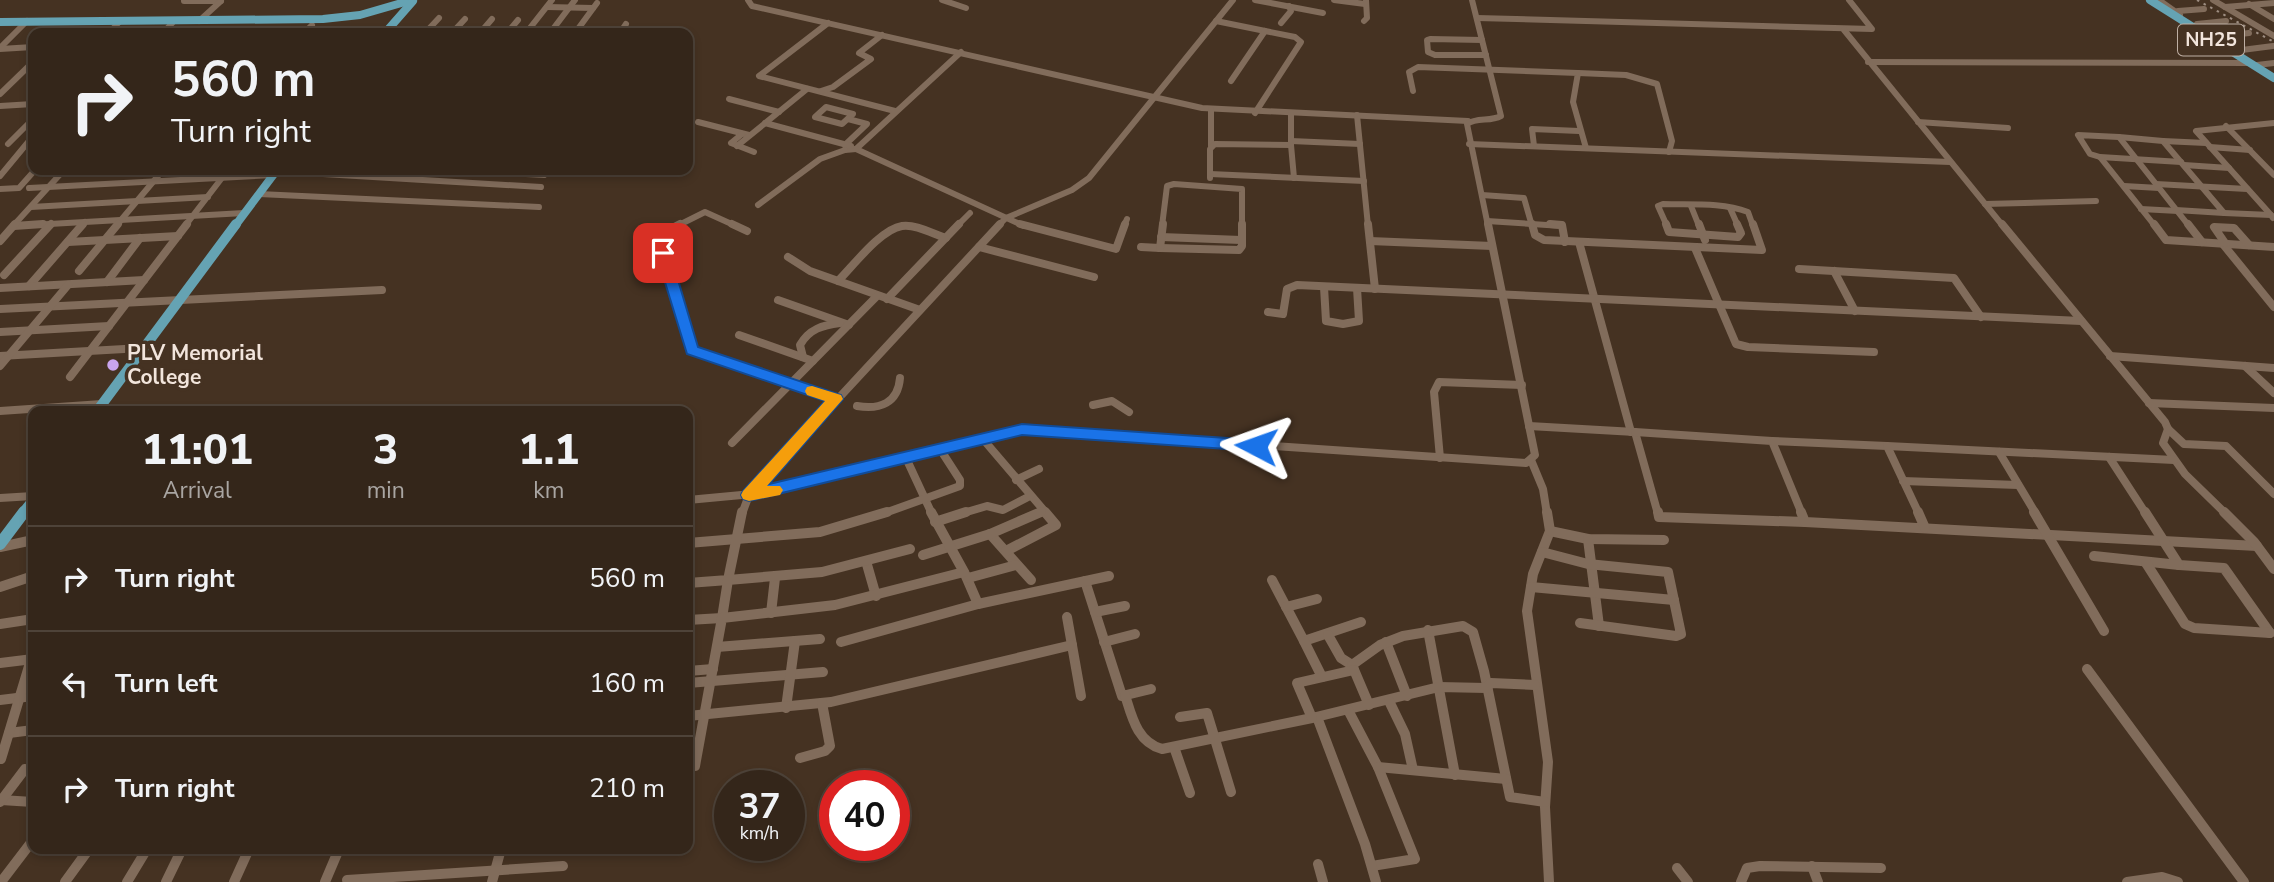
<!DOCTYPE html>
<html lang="en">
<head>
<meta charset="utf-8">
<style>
  body { margin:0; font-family:"Nunito Sans",sans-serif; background:#3f3227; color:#f1f3f6; height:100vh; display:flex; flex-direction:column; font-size:26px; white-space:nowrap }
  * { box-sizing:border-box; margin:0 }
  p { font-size:23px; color:#a9a5a2 }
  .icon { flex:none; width:38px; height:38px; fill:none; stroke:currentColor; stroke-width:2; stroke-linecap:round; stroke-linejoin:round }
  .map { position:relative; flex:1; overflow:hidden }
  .sheet { position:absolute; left:28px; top:406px; width:665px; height:448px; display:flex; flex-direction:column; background:#34261a; border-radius:14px; box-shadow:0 4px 10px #0003,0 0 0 2px #4e4339 }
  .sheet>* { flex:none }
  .hud { position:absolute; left:28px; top:28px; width:665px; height:147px; border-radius:14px; box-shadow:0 4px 10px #0003,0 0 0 2px #4e4339; background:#34261a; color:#f1f3f6; overflow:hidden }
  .speed { position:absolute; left:714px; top:770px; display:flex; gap:14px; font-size:35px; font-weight:700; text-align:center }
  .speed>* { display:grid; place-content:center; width:91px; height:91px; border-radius:50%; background:#34261a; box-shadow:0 4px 10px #0003,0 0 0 2px #4e4339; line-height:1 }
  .speed small { font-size:18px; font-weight:400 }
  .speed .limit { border:10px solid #d22; background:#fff; color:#111 }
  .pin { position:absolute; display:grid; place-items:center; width:60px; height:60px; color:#fff; margin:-30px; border-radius:14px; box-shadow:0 4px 10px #0006 }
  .me { position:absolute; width:77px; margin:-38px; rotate:274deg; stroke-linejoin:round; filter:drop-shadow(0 0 5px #0008) }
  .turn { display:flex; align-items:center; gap:24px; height:147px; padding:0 28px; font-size:32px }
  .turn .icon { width:91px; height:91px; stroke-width:2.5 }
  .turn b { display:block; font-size:49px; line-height:60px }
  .eta { display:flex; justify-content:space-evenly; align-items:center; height:119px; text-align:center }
  .eta b { font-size:42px; font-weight:800; line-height:49px }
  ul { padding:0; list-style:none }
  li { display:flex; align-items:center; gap:21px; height:105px; padding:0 28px; border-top:2px solid #4e4339 }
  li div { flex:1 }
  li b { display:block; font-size:26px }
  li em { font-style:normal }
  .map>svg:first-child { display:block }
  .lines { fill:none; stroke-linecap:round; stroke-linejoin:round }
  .minor-far2 { stroke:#816c5b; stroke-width:6 }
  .minor-far1 { stroke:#816c5b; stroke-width:8 }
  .minor { stroke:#816c5b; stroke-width:10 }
  .major-far2 { stroke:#65a3b3; stroke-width:8 }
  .major-far1 { stroke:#65a3b3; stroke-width:10 }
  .major { stroke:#65a3b3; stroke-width:12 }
  .rail { stroke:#9e8e82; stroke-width:2; stroke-dasharray:2.5 5; stroke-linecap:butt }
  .route { fill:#1a73e8; stroke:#114b97; stroke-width:2 }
  .slow { fill:#f59e0b }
  .poi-dot { fill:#c9a5ee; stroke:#453222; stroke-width:2.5 }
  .labels { text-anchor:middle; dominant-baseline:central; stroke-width:7; stroke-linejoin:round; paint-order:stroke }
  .shield { fill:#453222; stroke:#beafa4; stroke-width:2 }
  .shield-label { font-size:19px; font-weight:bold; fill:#f2e5dc }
  .poi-label { font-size:21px; font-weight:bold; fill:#f2e5dc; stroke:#453222; text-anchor:start }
</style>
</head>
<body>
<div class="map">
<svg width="2274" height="882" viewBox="0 0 2274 882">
  <rect width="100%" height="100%" fill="#453222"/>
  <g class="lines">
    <g class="minor-far2">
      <path d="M748,0L752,6L1202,108L1468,121"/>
      <path d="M942,0L966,8"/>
      <path d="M1255,0L1323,13"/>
      <path d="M1334,0L1365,4"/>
      <path d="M1472,0L1501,116C1490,122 1477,117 1467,124L1488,226"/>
      <path d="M2159,0L2180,15"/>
      <path d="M2213,0L2274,36"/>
      <path d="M184,1H221"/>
      <path d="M2249,4L2274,19"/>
      <path d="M547,7L593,8"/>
      <path d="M2225,7L2274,3"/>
      <path d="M2178,11L2204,9"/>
      <path d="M1477,18L1872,29L1849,0"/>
      <path d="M199,21L221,1"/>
      <path d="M1216,21L1295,37L1301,42L1255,113"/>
      <path d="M1364,21L1367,18L1366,0"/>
      <path d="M828,23L759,76L895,111"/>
      <path d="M1281,23L1291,11L1289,6"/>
      <path d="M2197,24L2226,21"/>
      <path d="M1844,30L2003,226"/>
      <path d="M109,33L120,21"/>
      <path d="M163,33L174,21"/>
      <path d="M304,33L312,25"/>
      <path d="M425,33L439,18"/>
      <path d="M452,33L465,19"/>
      <path d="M480,33L492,19"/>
      <path d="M507,33L518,20"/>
      <path d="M526,33L552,0"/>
      <path d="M550,33L575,0"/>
      <path d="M575,33L597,3"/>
      <path d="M620,33L626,24"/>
      <path d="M2215,37L2249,33"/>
      <path d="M1482,40L1430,39L1427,40L1428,52L1435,55H1486"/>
      <path d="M0,48L27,21"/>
      <path d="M0,49L33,47"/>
      <path d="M2234,51L2273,46"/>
      <path d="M961,52L856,149L1024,226"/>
      <path d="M1868,62L2251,63"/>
      <path d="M2257,65L2274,63"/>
      <path d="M1578,73L1626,75L1657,84L1672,141L1669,152"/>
      <path d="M1231,81L1265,31"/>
      <path d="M821,91L833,87L871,59L859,53L882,35"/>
      <path d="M1413,91L1409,72L1418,67L1578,73L1573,102L1586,148"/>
      <path d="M0,94L33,62"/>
      <path d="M729,99L779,112"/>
      <path d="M0,106L33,104"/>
      <path d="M826,107L853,114L842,124L815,117Z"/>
      <path d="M1211,110V146"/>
      <path d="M1357,115L1368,226"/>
      <path d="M848,119L867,124L847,143L845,150L856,149"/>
      <path d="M698,122L749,135"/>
      <path d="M1918,122L2008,128"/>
      <path d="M765,123L851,146"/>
      <path d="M2226,126L2274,175"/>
      <path d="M742,134L731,143L754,152"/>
      <path d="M2119,137L2163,141L2224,213L2176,210"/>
      <path d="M1291,141L1360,144"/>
      <path d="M2163,141L2206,143"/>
      <path d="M8,144L33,119"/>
      <path d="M1469,144L1950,162"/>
      <path d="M1291,145L1294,178"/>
      <path d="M737,146L807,89"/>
      <path d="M1534,146L1532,129L1579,131"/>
      <path d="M2210,147L2250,150"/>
      <path d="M2100,157L2181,162"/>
      <path d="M2184,165L2229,168"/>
      <path d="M43,170H52"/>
      <path d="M450,170L544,175"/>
      <path d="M323,174L541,187"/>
      <path d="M1210,174L1364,181"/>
      <path d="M0,176L29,141H33"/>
      <path d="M1210,178V149L1215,144L1291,145V113"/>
      <path d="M2156,184L2247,189"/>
      <path d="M2124,186L2159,188"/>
      <path d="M29,188L273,175"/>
      <path d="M0,189L19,188L35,170"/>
      <path d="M259,194L539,207"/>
      <path d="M1482,195L1524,198L1532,226"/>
      <path d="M1985,204L2096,201"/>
      <path d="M758,205L820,159L845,150"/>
      <path d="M1691,206L1699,226"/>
      <path d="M31,207L208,197"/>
      <path d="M1730,208L1738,226"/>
      <path d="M2141,209L2178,211"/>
      <path d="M2224,213L2271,215L2273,218"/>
      <path d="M2271,215L2196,131L2274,123"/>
      <path d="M1487,221L1562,226"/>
      <path d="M13,226L64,170"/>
      <path d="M14,226L244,213"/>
      <path d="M49,226L51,224"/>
      <path d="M81,226L85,222"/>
      <path d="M116,226L163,170"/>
      <path d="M185,226L228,170"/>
      <path d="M677,226L705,212L736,226"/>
      <path d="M902,226H907"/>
      <path d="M957,226L970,213"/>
      <path d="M998,226L1006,218L1072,190L1089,178L1233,0"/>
      <path d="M1124,226L1127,219"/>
      <path d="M1162,226L1167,186L1174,184L1242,189V226"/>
      <path d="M1667,226L1658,206L1663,204C1691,205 1721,202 1748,212L1753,226"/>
      <path d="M2155,226L2100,157L2090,154L2078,135L2119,137L2189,226"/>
    </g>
    <g class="minor-far1">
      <path d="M680,224L659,235L690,349L836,399"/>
      <path d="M732,224L747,231"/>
      <path d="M1020,224L1116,249L1125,224"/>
      <path d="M1368,224L1375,289"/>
      <path d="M1532,224L1535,235L1544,240L1762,250L1753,224"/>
      <path d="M1550,224L1562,225L1565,242"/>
      <path d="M1666,224L1669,232L1738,237L1741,233L1737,224"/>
      <path d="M1699,224L1705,240"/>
      <path d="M2002,224L2165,422L2168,429L2163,443L2185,474L2226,514"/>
      <path d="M2154,224L2166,240L2274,247"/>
      <path d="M2188,224L2202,242"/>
      <path d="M14,226L43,224"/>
      <path d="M1161,237L1241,240"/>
      <path d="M0,241L15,224"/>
      <path d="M1370,241L1492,246"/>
      <path d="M68,242L178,236"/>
      <path d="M1579,242L1631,432"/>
      <path d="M2222,243L2274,307"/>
      <path d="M2225,243L2214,227L2234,228L2249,245"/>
      <path d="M979,247L1094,277"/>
      <path d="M1141,247L1160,248"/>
      <path d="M1160,248L1239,250L1242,246V224"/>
      <path d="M1160,248L1163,224"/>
      <path d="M1695,248L1736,344L1748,347L1874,352"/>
      <path d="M788,257L810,271L920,310"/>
      <path d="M1799,269L1954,278L1981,317"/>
      <path d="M79,271L118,224"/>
      <path d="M1834,271L1855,311"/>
      <path d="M4,275L51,224"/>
      <path d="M838,281C853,266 881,229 902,226C916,224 933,234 946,238"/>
      <path d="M107,282L140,238"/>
      <path d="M29,286L83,224"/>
      <path d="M1324,287L1326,321L1343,324L1359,321L1357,288"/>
      <path d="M0,288L144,280"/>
      <path d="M887,299L959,224"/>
      <path d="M778,300L849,325"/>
      <path d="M0,309L382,290"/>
      <path d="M1268,312L1283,314L1287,289L1297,285L2081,321"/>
      <path d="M0,332L109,326"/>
      <path d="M739,335L813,361"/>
      <path d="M0,356L142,348"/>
      <path d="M2110,356L2274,368"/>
      <path d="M803,357L800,345C809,329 823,325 840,323"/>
      <path d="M0,366L68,285"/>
      <path d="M2245,366L2274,393"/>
      <path d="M70,377L187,224"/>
      <path d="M2149,403L2274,408"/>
      <path d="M1093,405L1112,401L1129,412"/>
      <path d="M857,406C880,410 898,403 900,378"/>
      <path d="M0,411L102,404"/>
      <path d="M1529,426L1635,432L1658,514"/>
      <path d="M2168,429L2184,444L2226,446L2274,494"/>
      <path d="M1635,432L1772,441L1802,514"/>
      <path d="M982,438L1047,514"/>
      <path d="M1772,441L1887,446L1919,514"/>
      <path d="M732,443L877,296"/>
      <path d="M1887,446L2174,460"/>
      <path d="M1999,452L2036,514"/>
      <path d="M2109,457L2146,514"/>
      <path d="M906,458L932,514"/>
      <path d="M1440,458L1434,392L1439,382L1522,385"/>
      <path d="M1531,460L1543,489L1547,514"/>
      <path d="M1016,480L1039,469"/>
      <path d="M1903,481L2018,485"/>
      <path d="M0,498L33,496"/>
      <path d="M688,500L763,493L1022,429L1526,463L1535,455L1488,224"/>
      <path d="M742,514L749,495L1000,224"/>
      <path d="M882,514L960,486V480L940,449"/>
      <path d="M960,514L987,506L1003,510L1030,496"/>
      <path d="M1036,514L1044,511"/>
    </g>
    <g class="minor">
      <path d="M1547,512L1550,531L1533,574L1527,611L1548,762L1545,807L1549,882"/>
      <path d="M1658,512L1659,517L1805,522"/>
      <path d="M1801,512L1805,522L2257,546"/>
      <path d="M1918,512L1925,528"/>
      <path d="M2034,512L2104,631"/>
      <path d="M2145,512L2179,565L2224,568L2270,633"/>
      <path d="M2224,512L2254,542L2274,569"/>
      <path d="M935,522L966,512"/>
      <path d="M1550,531L1588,539L1664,540"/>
      <path d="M990,534L1031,580"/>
      <path d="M1588,539L1599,626"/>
      <path d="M688,543L820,532L887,512"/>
      <path d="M0,547L33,540"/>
      <path d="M1006,551L1056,525L1045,512"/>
      <path d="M1542,552L1588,564L1668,572L1681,634L1676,636L1580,623"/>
      <path d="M923,555L990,534L1041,512"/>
      <path d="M2094,556L2179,565"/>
      <path d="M866,561L876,596"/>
      <path d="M2146,563L2185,624L2194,628L2270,633"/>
      <path d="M965,574L978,604"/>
      <path d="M968,578L1016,565"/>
      <path d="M1272,580L1304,641L1361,622"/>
      <path d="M1085,581L1122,696L1151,689"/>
      <path d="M688,583L728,580L742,512"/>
      <path d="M0,587L33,576"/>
      <path d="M1531,587L1674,600"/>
      <path d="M1286,607L1317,599"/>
      <path d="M1095,612L1125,606"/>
      <path d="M771,613L775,578"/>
      <path d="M1067,617L1081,696"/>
      <path d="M688,620L722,618L728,580L822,572L910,549"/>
      <path d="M0,624L33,619"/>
      <path d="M1428,630L1455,775"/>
      <path d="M1328,635L1341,658L1352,665L1369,705"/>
      <path d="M1304,641L1322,677"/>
      <path d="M841,642L978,604L1109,576"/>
      <path d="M1104,642L1135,634"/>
      <path d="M1386,642L1407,696"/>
      <path d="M717,647L820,639"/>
      <path d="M0,663L33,659"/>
      <path d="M1352,665L1380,645L1403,636L1463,626L1473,632L1484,671L1510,797L1545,802"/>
      <path d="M2087,669L2244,882"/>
      <path d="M688,671L713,669"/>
      <path d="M688,683L823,672"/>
      <path d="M1125,695C1132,717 1137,742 1162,749L1312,718L1439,687L1486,688L1491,683L1535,685"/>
      <path d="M0,700L33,696"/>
      <path d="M1389,701L1405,734L1413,770"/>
      <path d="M786,708L795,641"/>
      <path d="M1348,710L1378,767L1415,859L1372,866"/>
      <path d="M688,716L831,702L1072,645"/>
      <path d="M1180,717L1207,713L1231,792"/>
      <path d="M1317,717L1365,844L1376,882"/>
      <path d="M1312,718L1297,683L1354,670"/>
      <path d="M9,733L33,730"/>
      <path d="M1174,747L1190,793"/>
      <path d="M800,758L825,751L830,746L822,703"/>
      <path d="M1,759L33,653"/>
      <path d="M688,766H695L722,618L835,605L964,572L931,512"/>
      <path d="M1378,767L1506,779"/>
      <path d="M1,800L33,802"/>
      <path d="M0,802L25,769"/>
      <path d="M1318,864L1323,882"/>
      <path d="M1812,866L1818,882"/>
      <path d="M1677,868L1688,882"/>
      <path d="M347,880L563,866"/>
      <path d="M1,882L33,840"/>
      <path d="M65,882L89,849"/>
      <path d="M127,882L147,849"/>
      <path d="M166,882L182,849"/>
      <path d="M234,882L249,849"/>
      <path d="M325,882L339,849"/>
      <path d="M492,882L501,849"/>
      <path d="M1741,882L1747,868L1760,866L1881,868"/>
      <path d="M2127,882L2162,877L2178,882"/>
    </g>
    <g class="major-far2">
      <path d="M2150,0L2274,78"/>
      <path d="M0,22L323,19L360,15L412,0"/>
      <path d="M385,33L413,1"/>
      <path d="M235,226L277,170"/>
    </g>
    <g class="major-far1">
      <path d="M97,411L236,224"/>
      <path d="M22,514L33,500"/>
    </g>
    <path class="major" d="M0,544L24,512"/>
    <path class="rail" d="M2197,0L2274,42"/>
  </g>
  <path class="route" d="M663,249L670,253L698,347L841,395L843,399L769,484L1022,424L1256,440L1264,446L1256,451L1022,435L749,501L743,499L741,495L743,491L825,401L687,354L656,253Z"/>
  <path class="slow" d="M812,386L841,395L843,399L767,486H780L783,490L780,495L749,501L743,499L741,495L743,491L825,401L807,395L805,391L807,387Z"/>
  <circle class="poi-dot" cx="113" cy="365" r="7"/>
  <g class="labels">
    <rect class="shield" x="2178" y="24.5" width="66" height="31" rx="5"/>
    <g class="shield-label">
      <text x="2211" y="40">NH25</text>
    </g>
    <g class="poi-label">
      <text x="127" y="353">PLV Memorial<tspan x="127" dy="24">College</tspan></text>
    </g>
  </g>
</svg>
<div class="speed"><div>37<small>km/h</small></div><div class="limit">40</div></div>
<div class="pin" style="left:663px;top:253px;background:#d93025"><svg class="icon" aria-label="arrive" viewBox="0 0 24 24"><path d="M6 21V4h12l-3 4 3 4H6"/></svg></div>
<svg class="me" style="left:1256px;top:446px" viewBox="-20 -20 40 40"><path d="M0-17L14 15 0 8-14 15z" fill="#1a73e8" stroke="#fff" stroke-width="4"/></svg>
<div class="hud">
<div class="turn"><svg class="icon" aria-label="right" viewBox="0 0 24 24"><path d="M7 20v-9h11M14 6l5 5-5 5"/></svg><div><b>560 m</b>Turn right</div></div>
</div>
<section class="sheet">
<div class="eta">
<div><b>11:01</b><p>Arrival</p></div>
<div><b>3</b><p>min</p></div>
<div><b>1.1</b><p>km</p></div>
</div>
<ul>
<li><svg class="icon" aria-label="right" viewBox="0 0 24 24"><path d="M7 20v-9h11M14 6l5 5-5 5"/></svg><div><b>Turn right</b></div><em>560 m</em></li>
<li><svg class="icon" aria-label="left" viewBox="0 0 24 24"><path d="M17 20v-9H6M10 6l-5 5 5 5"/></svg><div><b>Turn left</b></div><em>160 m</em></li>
<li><svg class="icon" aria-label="right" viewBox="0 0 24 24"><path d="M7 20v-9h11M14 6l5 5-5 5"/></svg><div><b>Turn right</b></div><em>210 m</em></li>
</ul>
</section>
</div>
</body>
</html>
